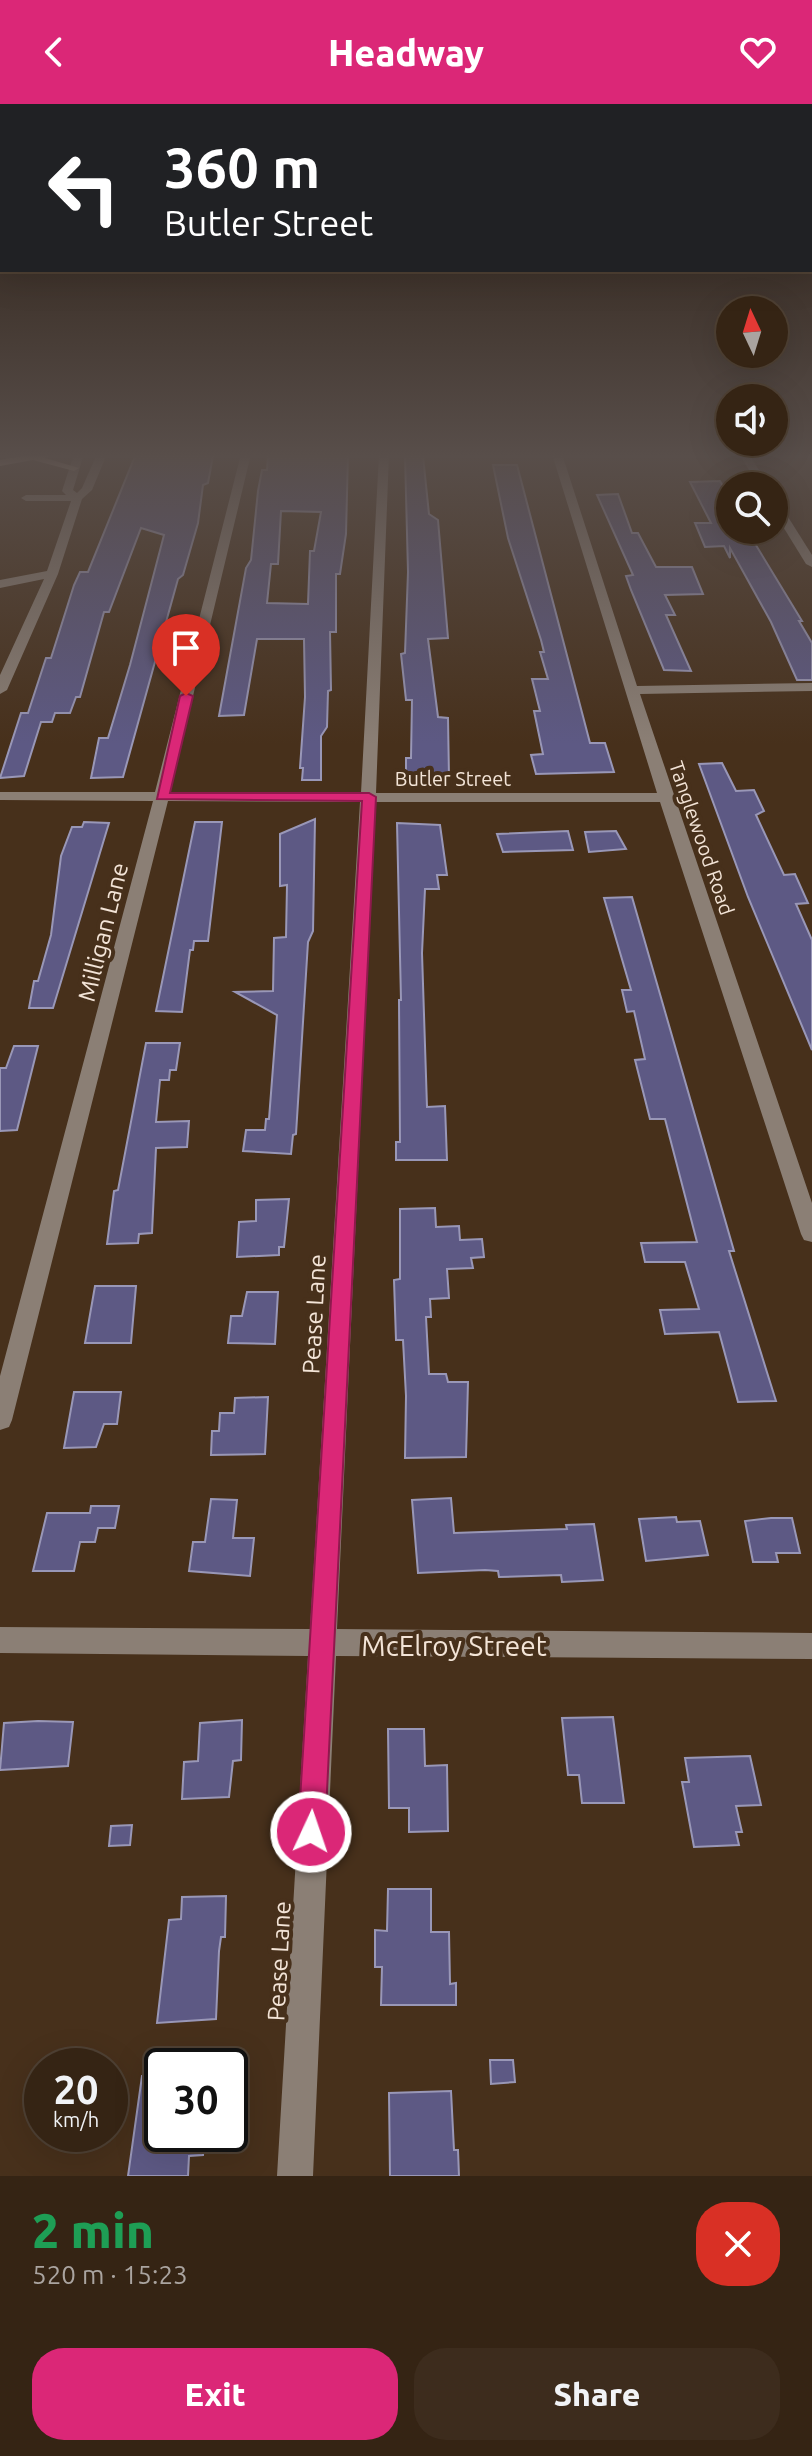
<!DOCTYPE html>
<html lang="en">
<head>
<meta charset="utf-8">
<style>
  body { margin:0; font-family:Ubuntu,sans-serif; background:#3d2c1d; color:#f1f3f6; height:100vh; display:flex; flex-direction:column; font-size:30px; white-space:nowrap }
  * { box-sizing:border-box; margin:0 }
  p { font-size:26px; color:#aaa4a0 }
  .icon { flex:none; width:44px; height:44px; fill:none; stroke:currentColor; stroke-width:2; stroke-linecap:round; stroke-linejoin:round }
  .map { position:relative; height:2072px; overflow:hidden }
  .drawer { display:flex; flex-direction:column; background:#352414; flex:1 }
  .drawer>* { flex:none }
  .banner { position:absolute; left:0px; top:0px; width:812px; height:168px; box-shadow:0 8px 32px #0002,0 0 0 2px #4f4134; background:#202124; color:#fff; overflow:hidden }
  .needle { width:52px; rotate:356deg }
  .tools { position:absolute; left:716px; top:192px; display:grid; gap:16px }
  .tools a { display:grid; place-items:center; width:72px; height:72px; border-radius:50%; background:#352414; box-shadow:0 8px 32px #0002,0 0 0 2px #4f4134; font-size:40px }
  .speed { position:absolute; left:24px; top:1944px; display:flex; gap:16px; font-size:40px; font-weight:700; text-align:center }
  .speed>* { display:grid; place-content:center; width:104px; height:104px; border-radius:50%; background:#352414; box-shadow:0 8px 32px #0002,0 0 0 2px #4f4134; line-height:1 }
  .speed small { font-size:20px; font-weight:400 }
  .speed .limit { border:4px solid #111; border-radius:12px; background:#fff; color:#111 }
  .pin { position:absolute; display:grid; place-items:center; width:68px; height:68px; color:#fff; margin:-82px -34px; border-radius:50% 50% 50% 0; rotate:-45deg; box-shadow:0 0 8px #0007 }
  .pin .icon { rotate:45deg }
  .me { position:absolute; width:88px; margin:-44px; rotate:3deg; stroke-linejoin:round; filter:drop-shadow(0 0 6px #0008) }
  .turn { display:flex; align-items:center; gap:28px; height:168px; padding:0 32px; font-size:36px }
  .turn .icon { width:104px; height:104px; stroke-width:2.5 }
  .turn b { display:block; font-size:56px; line-height:68px }
  .round { display:grid; place-items:center; flex:none; width:84px; height:84px; border-radius:32px; background:#3d2c1d }
  .summary { display:flex; align-items:center; justify-content:space-between; height:136px; padding:0 32px }
  h1 { font-size:48px; font-weight:800; line-height:60px; color:#1e9e55 }
  .cta { display:flex; gap:16px; margin-top:auto; padding:16px 32px }
  .cta a { flex:1; height:92px; border-radius:32px; background:#db2777; color:#fff; font-size:32px; font-weight:800; line-height:92px; text-align:center }
  .cta a+a { background:#3d2c1d; color:#f1f3f6 }
  header { display:flex; justify-content:space-between; align-items:center; height:104px; padding:0 32px; background:#db2777; color:#fff; font-size:36px; font-weight:800 }
  .map>svg:first-child { display:block }
  .building { fill:#5d5984; stroke:#9997b7; stroke-width:2; fill-rule:evenodd }
  .lines { fill:none; stroke-linecap:round; stroke-linejoin:round }
  .minor { fill:#8b7f75; fill-rule:evenodd }
  .major { fill:#dfc8b2; fill-rule:evenodd }
  .route { fill:#db2777; stroke:#8e194d; stroke-width:2 }
  .labels { text-anchor:middle; dominant-baseline:central; stroke-width:8; stroke-linejoin:round; paint-order:stroke }
  .far-street-label { font-size:20px; fill:#f3e4d7; stroke:#47301b }
  .street-label { font-size:24px; fill:#f3e4d7; stroke:#47301b }
  .near-street-label { font-size:28px; fill:#f3e4d7; stroke:#47301b }
</style>
</head>
<body>
<header><svg class="icon" aria-label="back" viewBox="0 0 24 24"><path d="M15 5l-7 7 7 7"/></svg>Headway<svg class="icon" aria-label="heart" viewBox="0 0 24 24"><path d="M12 20l-8-8c-3-5 5-10 8-4 3-6 11-1 8 4z"/></svg></header>
<div class="map">
<svg width="812" height="2072" viewBox="0 0 812 2072">
  <rect width="100%" height="100%" fill="#47301b"/>
  <g class="building">
    <path d="M268,350H348L346,430L340,470H336V528H330L331,586L328,587L327,623L321,632V676H302L303,664H300L305,593L304,535H257L244,611L219,612L246,464L251,456L258,387L262,366H267ZM281,407L321,408L314,447H310L308,500L267,499L271,460H278Z"/>
    <path d="M135,352H213L208,379L203,381L198,419L183,471L178,475L123,673L91,674L99,634H108L130,561L164,431L141,424L109,508H104L80,593H76L70,609H55L52,618H41L24,672L0,674L21,609H28L46,554H51L74,481L80,468H88Z"/>
    <path d="M405,352H423L429,410L438,416L448,534L428,535L438,613L448,614L449,674H406V654H411L412,596H406L401,550L405,549L408,468Z"/>
    <path d="M493,361H517L590,639H605L614,668L536,670L531,651L543,650L534,607H540L532,575H548L540,548H544L541,536L508,434Z"/>
    <path d="M720,377L730,394V428H748L802,517H799L812,539V576H797L771,518L730,444V454L724,442L705,443L695,419H711L690,378Z"/>
    <path d="M618,390L632,429H638L656,463H692L703,490L665,491L675,511H666L691,567L664,566L631,486L626,472L633,471L597,391Z"/>
    <path d="M722,659L736,687L754,686L764,707L756,711L784,771L795,770L808,799L796,800L812,836V946L748,793L699,660Z"/>
    <path d="M315,715L313,827L308,838L296,1030L293,1031L291,1050L243,1047L246,1026H265L266,1015H269L277,911L235,888L273,887L274,834L286,833L287,781L280,782V730Z"/>
    <path d="M84,718L109,719L53,904H29L34,877H38L51,831L61,752L72,723H82Z"/>
    <path d="M195,718H222L208,837H194L193,846H190L182,908L156,907Z"/>
    <path d="M397,719L440,721L447,771H437L439,785H425L422,849L427,1003L445,1002L447,1056H396V1038H400L399,896H401Z"/>
    <path d="M568,727L573,746L503,748L497,730Z"/>
    <path d="M616,727L626,745L589,748L585,728Z"/>
    <path d="M632,793L734,1147H729L776,1297L738,1298L719,1228L665,1230L660,1206L699,1205L685,1158H645L641,1139L697,1138L665,1015H650L635,956L645,955L634,907L627,908L622,886H631L604,794Z"/>
    <path d="M146,939H180L176,966H170L169,976H160L156,1018L189,1017L187,1043L156,1044L152,1129L139,1130L138,1139L107,1140L114,1087L118,1086Z"/>
    <path d="M14,942H38L17,1026L0,1027V964H6Z"/>
    <path d="M289,1095L284,1143H279V1151L237,1153L239,1118L256,1117V1096Z"/>
    <path d="M435,1104L436,1123L459,1122L460,1136L482,1135L484,1153L471,1154L473,1164L447,1165L449,1194L430,1195L431,1213H426L429,1270H446L448,1278H468L466,1353L405,1354L406,1292L403,1236H396L394,1176L400,1175V1105Z"/>
    <path d="M95,1182H136L131,1239H85Z"/>
    <path d="M247,1188H278L275,1240L228,1239L231,1212H242Z"/>
    <path d="M74,1288H121L117,1320H104L96,1343L64,1344Z"/>
    <path d="M268,1293L265,1350L211,1351L212,1327H219L220,1309H234L235,1294Z"/>
    <path d="M451,1394L454,1429L567,1425L566,1421L594,1420L603,1476L562,1478L561,1471L499,1473L498,1467L485,1466L418,1469L412,1396Z"/>
    <path d="M211,1395L237,1396L233,1434H254L250,1472L189,1467L193,1438H205Z"/>
    <path d="M91,1402H119L115,1424H98L95,1438H80L74,1467H33L47,1409H90Z"/>
    <path d="M676,1413L677,1418L700,1417L708,1451L646,1457L639,1415Z"/>
    <path d="M771,1414H792L800,1449H776L778,1458H753L745,1417Z"/>
    <path d="M613,1613L624,1699H582L579,1671H568L562,1614Z"/>
    <path d="M242,1616L241,1656L233,1657L229,1693L182,1695L184,1658L198,1657L200,1619Z"/>
    <path d="M38,1617L73,1618L68,1662L0,1666L4,1619Z"/>
    <path d="M388,1625H424L425,1662L447,1661L448,1727L409,1728V1704H389Z"/>
    <path d="M750,1652L761,1701L736,1702L742,1728H736L739,1741L694,1743L682,1678H689L685,1654Z"/>
    <path d="M132,1721L130,1741L109,1742L111,1722Z"/>
    <path d="M388,1785H431V1828H449L450,1880L456,1879V1901H381L382,1863H375V1826L387,1827Z"/>
    <path d="M226,1792L225,1833H221L219,1847L216,1915L157,1919L169,1816L181,1815L182,1793Z"/>
    <path d="M490,1956H513L515,1978L491,1980Z"/>
    <path d="M142,1972H162V2030H205L203,2051L189,2052L188,2072H128Z"/>
    <path d="M451,1987L454,2046H458L459,2072H390L389,1989Z"/>
  </g>
  <g class="lines">
    <g class="minor">
      <path d="M74,350H84L73,386L77,389L82,384L97,350H107L92,386L82,395L58,470L7,586L0,590V571L44,475L0,484V476L47,467L71,397H26L21,394L26,391H66L62,387Z"/>
      <path d="M241,350H251L170,688L361,689L379,350H389L376,689H657L552,350H562L637,582L812,579V587L640,590L812,1099V1138L804,1136L801,1130L660,698H375L337,1525L812,1529V1555L336,1552L313,2072H277L308,1552L0,1549V1523L310,1525L360,698L168,697L12,1316L9,1323L0,1326V1272L153,697L0,696V688H155Z"/>
      <path d="M739,350H749L769,382H759Z"/>
      <path d="M774,396L778,397L812,451V463L806,460L774,408Z"/>
    </g>
    <path class="major" d="M33,350H56L45,354L79,364L74,367L33,356L0,362V356Z"/>
  </g>
  <linearGradient id="sky" x2="0" y2="1"><stop stop-color="#271a0f"/><stop offset="0.55" stop-color="#584e4a"/><stop offset="1" stop-color="#584e4a" stop-opacity="0"/></linearGradient>
  <rect width="812" height="640" fill="url(#sky)"/>
  <path class="route" d="M186,589L193,592L170,689H369L376,693L325,1728L321,1738L311,1742L302,1738L298,1728L362,697L157,695L180,592Z"/>
  <g class="labels">
    <g class="far-street-label">
      <text x="453" y="674">Butler Street</text>
      <text transform="translate(702 734) rotate(71)">Tanglewood Road</text>
    </g>
    <g class="street-label">
      <text transform="translate(103 828) rotate(-76)">Milligan Lane</text>
      <text transform="translate(314 1210) rotate(-87)">Pease Lane</text>
      <text transform="translate(279 1857) rotate(-87)">Pease Lane</text>
    </g>
    <g class="near-street-label">
      <text x="454" y="1541">McElroy Street</text>
    </g>
  </g>
</svg>
<div class="tools">
<a><svg class="needle" viewBox="-14 -14 28 28"><path d="M0-13l5 13h-10z" fill="#e53935"/><path d="M0 13l5-13h-10z" fill="#aaa4a0"/></svg></a>
<a><svg class="icon" aria-label="sound" viewBox="0 0 24 24"><path d="M4 9h4l5-4v14l-5-4H4zM17 9q2 3 0 6"/></svg></a>
<a><svg class="icon" aria-label="search" viewBox="0 0 24 24"><circle cx="10" cy="10" r="6"/><path d="M15 15l6 6"/></svg></a>
</div>
<div class="speed"><div>20<small>km/h</small></div><div class="limit">30</div></div>
<div class="pin" style="left:186px;top:592px;background:#d93025"><svg class="icon" aria-label="arrive" viewBox="0 0 24 24"><path d="M6 21V4h12l-3 4 3 4H6"/></svg></div>
<svg class="me" style="left:311px;top:1728px" viewBox="-20 -20 40 40"><circle r="17" fill="#db2777" stroke="#fff" stroke-width="3"/><path d="M0-11L8 9 0 5-8 9z" fill="#fff"/></svg>
<div class="banner">
<div class="turn"><svg class="icon" aria-label="left" viewBox="0 0 24 24"><path d="M17 20v-9H6M10 6l-5 5 5 5"/></svg><div><b>360 m</b>Butler Street</div></div>
</div>
</div>
<section class="drawer">
<div class="summary"><div><h1>2 min</h1><p>520 m · 15:23</p></div><a class="round" style="background:#d93025;color:#fff"><svg class="icon" aria-label="close" viewBox="0 0 24 24"><path d="M6 6l12 12M18 6L6 18"/></svg></a></div>
<div class="cta"><a>Exit</a><a>Share</a></div>
</section>
</body>
</html>
